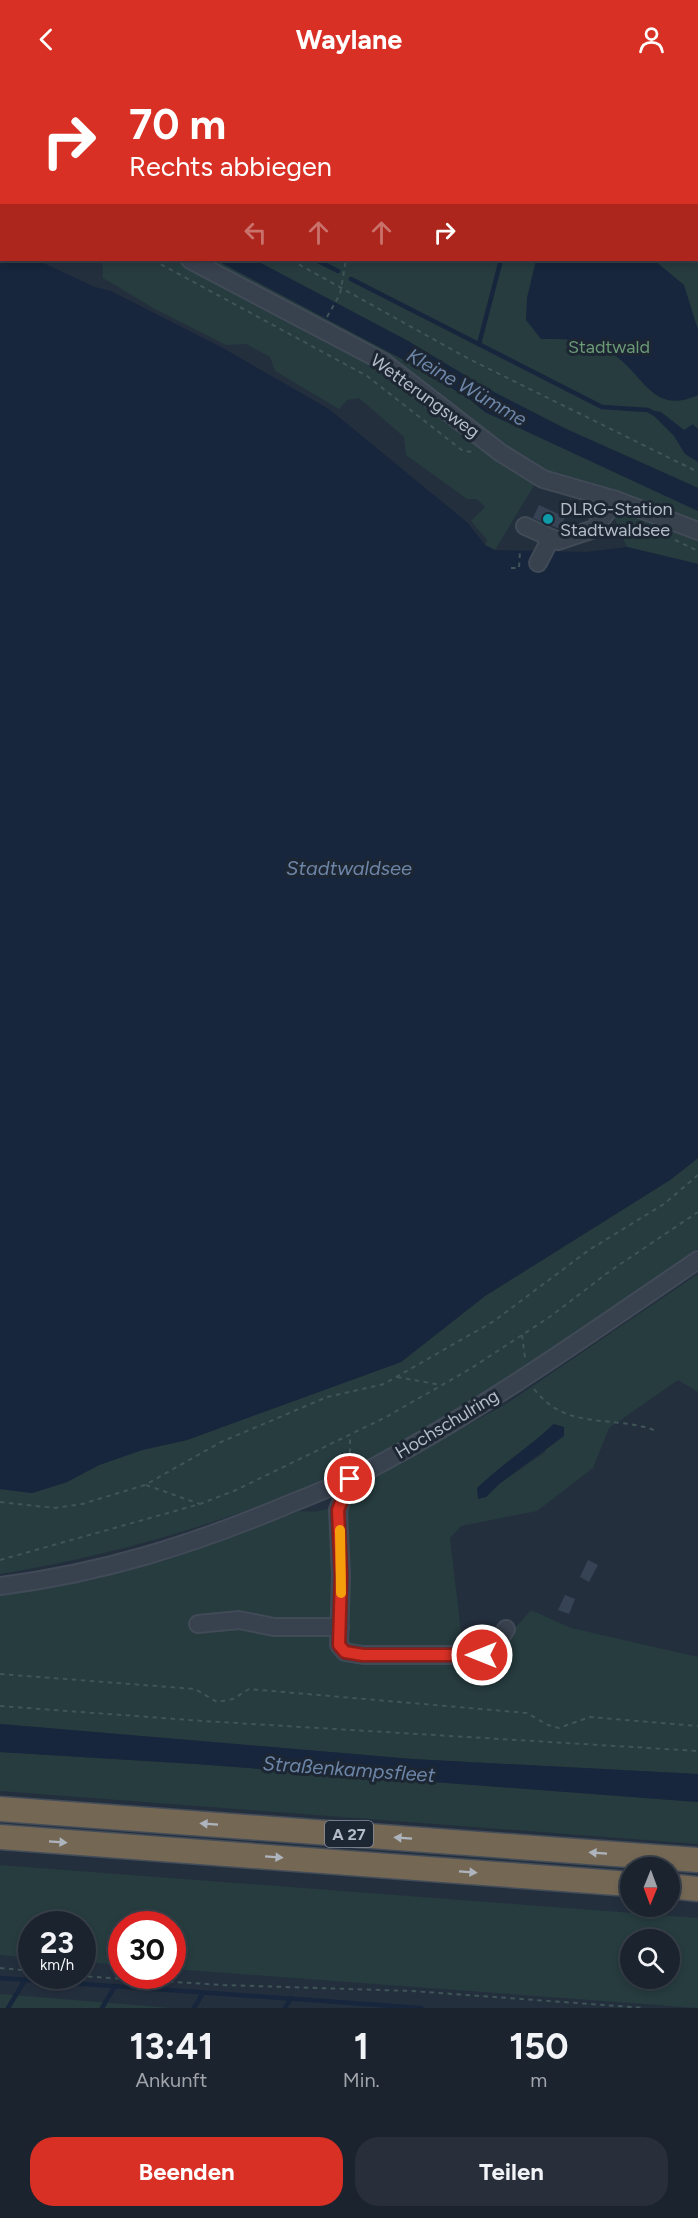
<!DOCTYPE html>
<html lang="de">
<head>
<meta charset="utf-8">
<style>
  body { margin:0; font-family:Figtree,sans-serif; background:#282f3a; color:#f1f3f6; height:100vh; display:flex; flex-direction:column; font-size:22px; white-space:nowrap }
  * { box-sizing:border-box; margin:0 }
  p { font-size:20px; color:#a0a4aa }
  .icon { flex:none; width:33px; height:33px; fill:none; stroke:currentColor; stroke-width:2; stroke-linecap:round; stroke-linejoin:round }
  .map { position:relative; height:1930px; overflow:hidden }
  .side { display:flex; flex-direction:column; background:#1b232e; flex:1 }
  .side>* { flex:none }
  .hud { position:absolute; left:0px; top:0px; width:699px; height:183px; box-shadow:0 3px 9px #0003,0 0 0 2px #39404a; background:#d93025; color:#fff; overflow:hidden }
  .needle { width:39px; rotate:181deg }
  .fabs { position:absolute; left:620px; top:1779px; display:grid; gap:12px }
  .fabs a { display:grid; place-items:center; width:60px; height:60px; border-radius:50%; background:#1b232e; box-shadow:0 3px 9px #0003,0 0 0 2px #39404a; font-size:30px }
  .speed { position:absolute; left:18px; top:1833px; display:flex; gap:12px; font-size:30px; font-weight:700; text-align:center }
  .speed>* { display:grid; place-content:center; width:78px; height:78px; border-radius:50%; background:#1b232e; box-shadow:0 3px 9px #0003,0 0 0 2px #39404a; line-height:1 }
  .speed small { font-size:15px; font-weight:400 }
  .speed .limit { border:9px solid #d22; background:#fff; color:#111 }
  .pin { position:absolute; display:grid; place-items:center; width:51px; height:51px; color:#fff; margin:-26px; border:3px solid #fff; border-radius:50%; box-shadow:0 2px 6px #0007 }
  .me { position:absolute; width:66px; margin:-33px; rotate:270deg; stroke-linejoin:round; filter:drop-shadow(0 0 4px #0008) }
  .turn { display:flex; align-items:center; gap:21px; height:126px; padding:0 30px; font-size:27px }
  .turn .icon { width:78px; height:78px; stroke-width:2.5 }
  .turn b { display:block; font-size:42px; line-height:51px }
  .lanes { display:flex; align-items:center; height:57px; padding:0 30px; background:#0003; justify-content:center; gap:30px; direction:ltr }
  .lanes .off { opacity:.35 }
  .eta { display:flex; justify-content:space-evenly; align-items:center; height:102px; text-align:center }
  .eta b { font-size:36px; font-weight:700; line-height:42px }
  .cta { display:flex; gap:12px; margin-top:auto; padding:12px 30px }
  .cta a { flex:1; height:69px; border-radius:24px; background:#d93025; color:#fff; font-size:24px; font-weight:700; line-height:69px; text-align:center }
  .cta a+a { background:#282f3a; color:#f1f3f6 }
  header { display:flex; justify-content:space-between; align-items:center; height:78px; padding:0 30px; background:#d93025; color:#fff; font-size:27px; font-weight:700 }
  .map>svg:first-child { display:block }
  .green { fill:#263c3f; fill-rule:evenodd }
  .water { fill:#17263c }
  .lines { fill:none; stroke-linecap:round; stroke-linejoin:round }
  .stream { stroke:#17263c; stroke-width:4.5 }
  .building { fill:#364354 }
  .minor-casing { stroke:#414a57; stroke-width:20 }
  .highway-casing { stroke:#434c59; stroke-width:27 }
  .path { stroke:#3f5557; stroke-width:2; stroke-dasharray:4.5 4.5; stroke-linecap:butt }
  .minor { stroke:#38414e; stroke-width:16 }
  .highway { stroke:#746855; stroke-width:24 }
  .oneway { fill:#aeb4bd }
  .route-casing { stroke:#8d1f18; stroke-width:15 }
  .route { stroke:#d93025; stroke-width:10 }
  .slow { stroke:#f59e0b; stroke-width:10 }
  .culture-dot { fill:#0f9aa8; stroke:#1d2633; stroke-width:2 }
  .labels { text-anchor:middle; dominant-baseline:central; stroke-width:6; stroke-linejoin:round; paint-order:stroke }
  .shield { fill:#1d2633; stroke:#878f9c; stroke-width:1.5 }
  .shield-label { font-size:16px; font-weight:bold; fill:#b4bcc9 }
  .park-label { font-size:18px; fill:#6b9a76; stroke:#1d2633 }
  .street-label { font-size:18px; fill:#b4bcc9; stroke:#1d2633 }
  .poi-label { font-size:18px; fill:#b4bcc9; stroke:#1d2633; text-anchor:start }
  .water-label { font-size:20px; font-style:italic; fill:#6d86a8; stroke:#1d2633 }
</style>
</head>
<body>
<header><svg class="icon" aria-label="back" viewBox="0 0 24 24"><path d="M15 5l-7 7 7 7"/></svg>Waylane<svg class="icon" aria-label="person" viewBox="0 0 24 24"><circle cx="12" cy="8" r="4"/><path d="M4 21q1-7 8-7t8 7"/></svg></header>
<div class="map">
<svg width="698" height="1930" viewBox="0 0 698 1930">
  <rect width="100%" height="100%" fill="#242f3e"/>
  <g class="green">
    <path d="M0,0H698V410L564,350L486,310L408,263L255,182H698V2H2L1,46Z"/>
    <path d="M102,182H216L417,289L468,320L485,334L698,433V486L627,469L613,437L620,419L542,394L495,472L485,467L487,462L471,443L485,429L477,421H467L406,377L404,359L359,320L347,322L339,331L275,293L270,279L246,266L226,267L155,231L103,200Z"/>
    <path d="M698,1080V1171C587,1249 475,1331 352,1389C241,1441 120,1476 0,1496V1411L32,1415L67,1404L99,1387L142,1372L187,1362L401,1284L485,1218L670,1102Z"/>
    <path d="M698,1196V1314L678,1302L609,1350L593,1390L537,1433L461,1448L450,1460L463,1571L481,1572L514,1551L531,1532L571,1550L698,1579V1696L412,1681L0,1646V1518L167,1482L300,1433C327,1436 344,1427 360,1406L506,1326ZM553,1346L545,1374L499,1406L486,1419Z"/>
    <path d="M0,1674L196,1686L698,1724V1766L0,1713Z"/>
    <path d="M0,1787L698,1840V1930L173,1891L172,1846H122L121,1887L83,1884L82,1846H32L31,1880L0,1877ZM630,1862H669V1900H630Z"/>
    <path d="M0,1916L172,1930H0Z"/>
  </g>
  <g class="water">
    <path d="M0,164L2,182H37L95,209L111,213L221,269L329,331L468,445L485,467L495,472L586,474L627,469L698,486V1080L670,1102L485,1218L401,1284L187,1362L142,1372L99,1387L67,1404L32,1415L0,1411Z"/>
    <path d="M216,182H255L408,263L486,310L564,350L698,410V433L485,334L468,320L417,289Z"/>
    <path d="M536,182H654L684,207L698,252V317C654,337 645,300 617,279C593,261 570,261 541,261L526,242L527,220Z"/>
    <path d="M648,332L661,334L684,352L693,346L698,351V384L685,376L674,358Z"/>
    <path d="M554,1346L564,1349V1358L499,1406L486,1419L478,1421L477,1410C501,1387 529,1369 554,1346Z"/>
    <path d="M0,1646L412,1681L698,1696V1724L196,1686L0,1674Z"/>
  </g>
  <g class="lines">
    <g class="stream">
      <path d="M613,0L615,2"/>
      <path d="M97,2V0"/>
      <path d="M548,2L549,0"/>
      <path d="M0,13L2,14"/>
      <path d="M698,57V58"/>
      <path d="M316,182L338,193"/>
      <path d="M351,201L602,329L648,332L653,335"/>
      <path d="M479,266L501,182"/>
      <path d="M0,1900L421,1930"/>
      <path d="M8,1930L25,1902"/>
      <path d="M102,1930L115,1908"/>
      <path d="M194,1930L203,1915"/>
      <path d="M285,1930L291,1920"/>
    </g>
  </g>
  <g class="building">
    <path d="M539,427L565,439L560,451L533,440Z"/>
    <path d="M588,1482L598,1487L589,1504L580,1499Z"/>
    <path d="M565,1517L575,1521L569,1536L558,1532Z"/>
  </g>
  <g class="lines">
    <g class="minor-casing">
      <g id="minor">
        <path d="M0,80L2,81"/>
        <path d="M190,182L382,283L501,375L543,401L616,422L698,453"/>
        <path d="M525,448L558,463L594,451L616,422"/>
        <path d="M538,485L551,460"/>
        <path d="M350,1401L338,1432L341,1498L339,1567L345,1574L363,1577H482L496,1567L506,1551"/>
        <path d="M0,1508C103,1495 191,1467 287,1427C316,1415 346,1404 374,1389C487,1329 592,1254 698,1182"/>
        <path d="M198,1546L239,1542L274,1549H340"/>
      </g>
    </g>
    <g class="highway-casing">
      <g id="highway">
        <path d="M0,1731L698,1782"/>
        <path d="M0,1759L630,1806"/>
        <path d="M669,1808L698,1811"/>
      </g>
    </g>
    <g class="path">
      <path d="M364,2V0"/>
      <path d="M0,27L2,28"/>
      <path d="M0,101L2,102"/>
      <path d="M153,182L367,298L463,373L473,374"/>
      <path d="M291,182L469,281L698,394"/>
      <path d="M327,239L340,216L346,182"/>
      <path d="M675,462L698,473"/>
      <path d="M511,490H519L520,473"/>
      <path d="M522,1257L525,1280"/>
      <path d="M397,1299L441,1307"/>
      <path d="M534,1311C567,1354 613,1336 657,1353"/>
      <path d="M350,1384V1357"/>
      <path d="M146,1407L200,1426"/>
      <path d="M0,1424L55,1430L82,1426L145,1407L221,1364L327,1319L384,1306L494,1243L589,1172L664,1126L698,1097"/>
      <path d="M0,1482L200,1426L236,1412L386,1339L470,1291L551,1238L610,1193L698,1134"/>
      <path d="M0,1596L195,1611L217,1624L233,1621L249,1611L527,1635L548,1647L559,1650L590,1639L698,1648"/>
      <path d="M0,1628L203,1643L698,1673"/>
      <path d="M0,1890L32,1893"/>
      <path d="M79,1898L223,1907L412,1913L645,1930"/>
    </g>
    <use href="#minor" class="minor"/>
    <use href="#highway" class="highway"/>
  </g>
  <defs><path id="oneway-solid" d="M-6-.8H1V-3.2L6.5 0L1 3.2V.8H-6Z" transform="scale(1.5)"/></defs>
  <g class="oneway">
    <use href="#oneway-solid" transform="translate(209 1746) rotate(-176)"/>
    <use href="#oneway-solid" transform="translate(403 1760) rotate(-176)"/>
    <use href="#oneway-solid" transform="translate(58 1764) rotate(4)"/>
    <use href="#oneway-solid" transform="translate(598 1775) rotate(-176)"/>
    <use href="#oneway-solid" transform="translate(274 1779) rotate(4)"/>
    <use href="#oneway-solid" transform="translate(468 1794) rotate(4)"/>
  </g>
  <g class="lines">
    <g class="route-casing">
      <path id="route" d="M350,1401L338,1432L341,1498L339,1567L345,1574L363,1577H482"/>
    </g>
    <use href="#route" class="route"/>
    <path class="slow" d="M340,1452L341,1515"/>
  </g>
  <circle class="culture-dot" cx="548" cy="441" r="6"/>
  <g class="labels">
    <rect class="shield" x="325" y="1743" width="48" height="26" rx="4.5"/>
    <g class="shield-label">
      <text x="349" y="1756">A 27</text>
    </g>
    <g class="park-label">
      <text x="609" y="269">Stadtwald</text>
    </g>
    <g class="street-label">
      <text transform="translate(425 318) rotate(36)">Wetterungsweg</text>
      <text transform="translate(447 1346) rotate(-31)">Hochschulring</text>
    </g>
    <g class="poi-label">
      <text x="560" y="431">DLRG-Station<tspan x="560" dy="21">Stadtwaldsee</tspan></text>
    </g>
    <g class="water-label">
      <text transform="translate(467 309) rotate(30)">Kleine Wümme</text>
      <text x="349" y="790">Stadtwaldsee</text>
      <text transform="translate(349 1691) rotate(4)">Straßenkampsfleet</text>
    </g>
  </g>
</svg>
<div class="fabs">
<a><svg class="needle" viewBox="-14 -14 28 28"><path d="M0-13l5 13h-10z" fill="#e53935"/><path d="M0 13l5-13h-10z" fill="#a0a4aa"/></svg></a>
<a><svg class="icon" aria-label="search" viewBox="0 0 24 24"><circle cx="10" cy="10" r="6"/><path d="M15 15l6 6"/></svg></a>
</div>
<div class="speed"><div>23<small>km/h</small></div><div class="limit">30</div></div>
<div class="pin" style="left:350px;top:1401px;background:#d93025"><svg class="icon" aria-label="arrive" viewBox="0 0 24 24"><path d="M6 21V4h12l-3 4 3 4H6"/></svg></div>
<svg class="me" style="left:482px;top:1577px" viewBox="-20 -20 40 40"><circle r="17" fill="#d93025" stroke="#fff" stroke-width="3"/><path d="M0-11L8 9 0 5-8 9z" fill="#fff"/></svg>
<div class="hud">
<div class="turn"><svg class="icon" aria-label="right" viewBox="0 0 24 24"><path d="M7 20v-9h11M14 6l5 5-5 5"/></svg><div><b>70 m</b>Rechts abbiegen</div></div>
<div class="lanes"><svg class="icon off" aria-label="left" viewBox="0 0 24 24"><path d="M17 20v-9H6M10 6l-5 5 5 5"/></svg><svg class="icon off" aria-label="ahead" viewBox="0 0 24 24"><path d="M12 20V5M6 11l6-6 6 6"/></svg><svg class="icon off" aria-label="ahead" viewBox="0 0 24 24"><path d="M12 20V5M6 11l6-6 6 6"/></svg><svg class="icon" aria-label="right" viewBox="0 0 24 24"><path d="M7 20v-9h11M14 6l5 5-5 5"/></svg></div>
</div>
</div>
<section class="side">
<div class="eta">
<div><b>13:41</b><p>Ankunft</p></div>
<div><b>1</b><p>Min.</p></div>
<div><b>150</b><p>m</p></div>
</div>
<div class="cta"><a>Beenden</a><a>Teilen</a></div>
</section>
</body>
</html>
